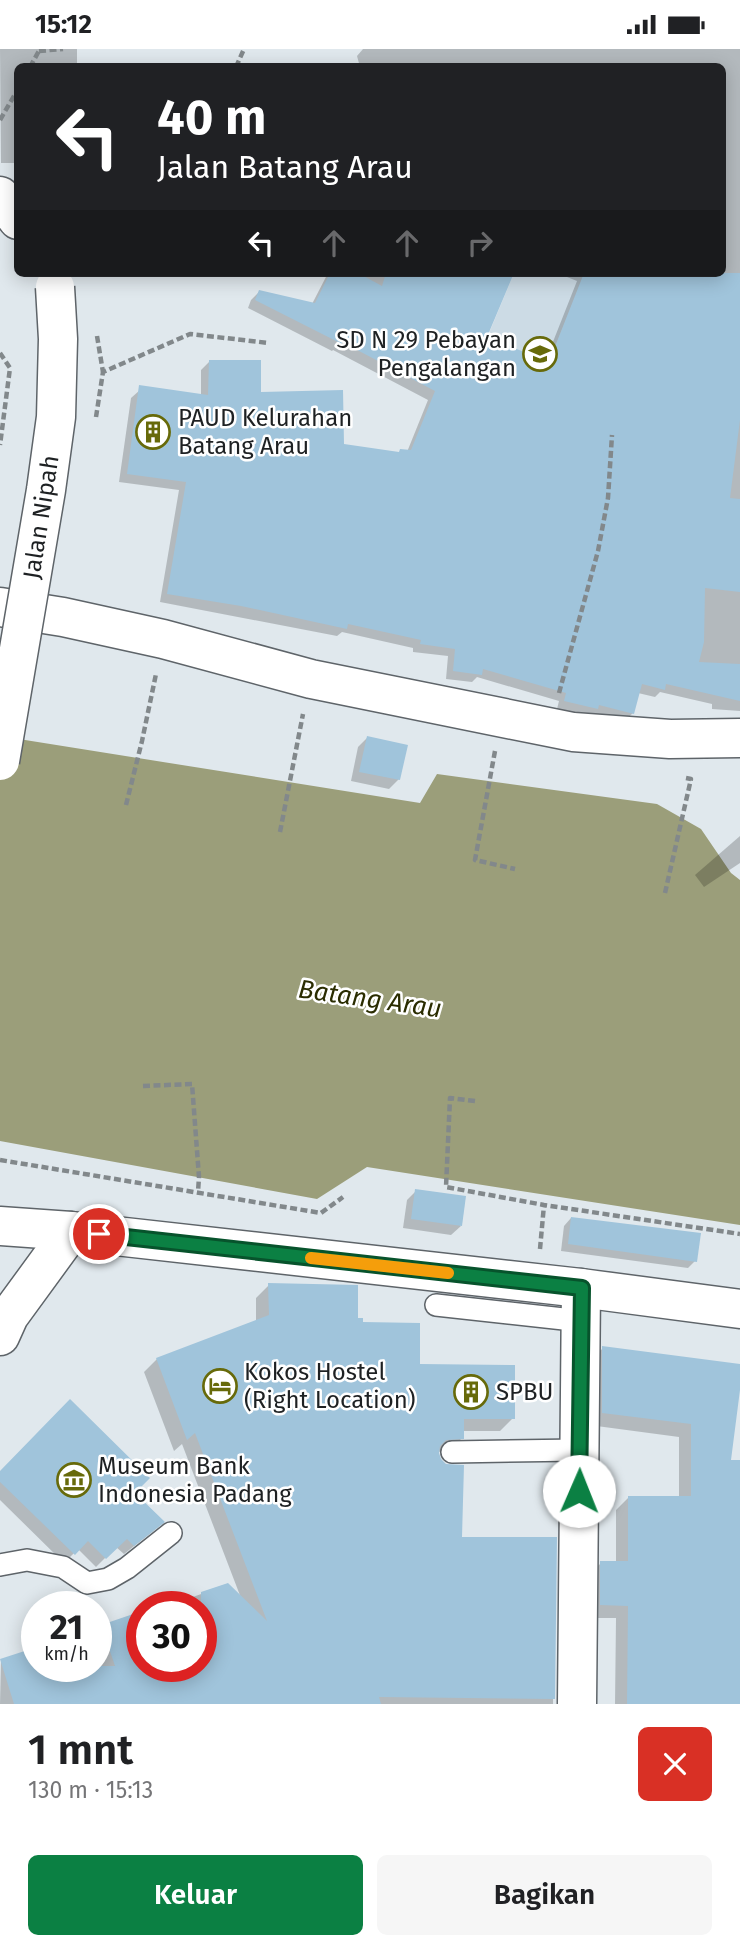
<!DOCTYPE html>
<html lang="id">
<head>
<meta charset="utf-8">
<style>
  body { margin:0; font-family:"Fira Sans",sans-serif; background:#f6f6f6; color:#202124; height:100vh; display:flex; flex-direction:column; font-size:26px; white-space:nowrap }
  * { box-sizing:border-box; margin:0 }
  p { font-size:23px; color:#757577 }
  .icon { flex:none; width:38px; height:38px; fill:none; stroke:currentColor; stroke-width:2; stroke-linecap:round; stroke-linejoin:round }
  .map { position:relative; height:1655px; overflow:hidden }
  .side { display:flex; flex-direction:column; background:#fff; flex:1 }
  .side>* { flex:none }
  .hud { position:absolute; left:14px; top:14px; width:712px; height:214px; border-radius:10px; box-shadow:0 4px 18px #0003; background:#202124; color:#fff; overflow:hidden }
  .speed { position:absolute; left:21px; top:1542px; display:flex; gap:14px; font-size:35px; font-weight:700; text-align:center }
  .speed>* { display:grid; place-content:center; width:91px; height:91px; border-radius:50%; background:#fff; box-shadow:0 4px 18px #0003; line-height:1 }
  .speed small { font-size:18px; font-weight:400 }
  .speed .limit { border:10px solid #d22; background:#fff; color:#111 }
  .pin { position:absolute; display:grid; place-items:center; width:60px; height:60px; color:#fff; margin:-30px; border:4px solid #fff; border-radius:50%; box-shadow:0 2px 7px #0007 }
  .me { position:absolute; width:77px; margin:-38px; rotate:1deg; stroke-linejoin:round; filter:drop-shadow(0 0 5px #0008) }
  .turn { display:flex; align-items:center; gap:24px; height:147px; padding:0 28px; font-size:32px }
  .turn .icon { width:91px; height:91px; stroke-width:2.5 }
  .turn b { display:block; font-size:49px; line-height:60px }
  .lanes { display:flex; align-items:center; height:66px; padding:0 28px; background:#0003; justify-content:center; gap:35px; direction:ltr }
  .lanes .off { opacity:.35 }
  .round { display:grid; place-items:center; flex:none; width:74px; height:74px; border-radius:10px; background:#f6f6f6 }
  .summary { display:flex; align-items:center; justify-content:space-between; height:119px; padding:0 28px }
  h1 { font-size:42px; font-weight:600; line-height:52px }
  .cta { display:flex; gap:14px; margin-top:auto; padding:14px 28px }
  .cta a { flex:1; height:80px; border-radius:10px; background:#0b8043; color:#fff; font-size:28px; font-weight:600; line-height:80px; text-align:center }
  .cta a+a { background:#f6f6f6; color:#202124 }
  .status { display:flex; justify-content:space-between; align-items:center; height:49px; padding:0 35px; background:#fff; direction:ltr }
  .status svg { height:19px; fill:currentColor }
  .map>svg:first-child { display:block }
  .built { fill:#ccdbe5; fill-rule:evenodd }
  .water { fill:#9b9e7a }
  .shadow { fill:#0003 }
  .building { fill:#a0c4db }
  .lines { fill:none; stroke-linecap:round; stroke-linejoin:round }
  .service-casing { stroke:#5e6469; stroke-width:24 }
  .minor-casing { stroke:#5e6469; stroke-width:41 }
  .tertiary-casing { stroke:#5e6469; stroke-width:41 }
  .secondary-casing { stroke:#5e6469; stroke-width:41 }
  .path { stroke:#82888b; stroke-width:4.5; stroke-dasharray:7 3.5; stroke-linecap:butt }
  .service { stroke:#fff; stroke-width:21 }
  .minor { stroke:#fff; stroke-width:38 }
  .tertiary { stroke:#fff; stroke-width:38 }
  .secondary { stroke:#fff; stroke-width:38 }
  .tertiary-bridge-casing { stroke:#5e6469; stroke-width:41; stroke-linecap:butt }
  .tertiary-bridge { stroke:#fff; stroke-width:38 }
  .route-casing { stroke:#07532c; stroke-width:18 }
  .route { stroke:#0b8043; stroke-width:12 }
  .slow { stroke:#f59e0b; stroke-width:12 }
  .labels { text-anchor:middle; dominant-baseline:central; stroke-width:5; stroke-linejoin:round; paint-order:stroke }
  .poi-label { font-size:24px; fill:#1e2123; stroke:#fff; text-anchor:start }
  .street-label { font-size:24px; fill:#1e2123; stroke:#fff }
  .water-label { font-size:26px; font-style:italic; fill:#2a2c00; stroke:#fff }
</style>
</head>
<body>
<div class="status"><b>15:12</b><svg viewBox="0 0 49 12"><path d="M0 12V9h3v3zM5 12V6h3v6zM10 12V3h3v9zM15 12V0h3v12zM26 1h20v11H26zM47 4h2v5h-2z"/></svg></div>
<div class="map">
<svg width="740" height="1655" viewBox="0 0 740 1655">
  <rect width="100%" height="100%" fill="#e0e8ed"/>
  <path class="built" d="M448,224H453L433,272L485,294L514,224H586L633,243L641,224H649L583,382L413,313ZM584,226L636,247L602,331L550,310ZM435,277L514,309L518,301L595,332L577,377L420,315Z"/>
  <path class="water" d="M0,687L420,754L437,725L657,755L701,780L731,824L740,831V1176L367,1118L317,1150L0,1092Z"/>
  <g class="shadow">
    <path d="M0,0H77V18H18V114H1Z"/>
    <path d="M363,0H740V662L712,660V655L660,643L655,648L638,644L633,664L624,672L592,664L588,668L557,660L559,652L477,628L472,633L446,630L448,607L413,603V599L342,583L337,587L160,553L179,441L119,433L131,349L140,341L201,347V321L210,312L342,396L397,405L407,403L428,351L333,301L332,302L248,259L251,251L259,243L312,255L328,224H512L485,289L545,313L577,232L557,224H723V18H360L357,7Z"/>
    <path d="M367,689L399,730L389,740L351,732L358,698Z"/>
    <path d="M740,787V814L704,838L695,826Z"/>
    <path d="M416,1142L461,1177L451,1186L403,1179L407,1151Z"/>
    <path d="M571,1169L695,1212L688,1219L561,1202L564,1177Z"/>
    <path d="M269,1236L356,1271L419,1317L513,1369L500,1382H463L462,1389L449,1402L437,1403L461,1490H555L553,1655H0L1,1612L37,1617H96V1580L142,1565V1617H201V1558H164L227,1536L241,1549L182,1395L174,1402L144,1323L157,1310L256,1273V1249Z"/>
    <path d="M603,1299L740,1317L729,1413H740V1655H615L616,1569H588V1527L601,1514H616V1461L629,1448L679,1449V1388L589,1376L590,1312Z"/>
    <path d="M0,1424L132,1444L153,1482L124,1505L116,1498L96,1518L78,1500L64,1514L0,1451Z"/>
  </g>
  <g class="building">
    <path d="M330,224H358L382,237L386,224H514L487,288L549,313L584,224H740V371L730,449L740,450V543L705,539L704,593L699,613L740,615V652L666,635L665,641L642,635L634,665L599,656L598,660L564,652L566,644L483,620L482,626L453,622L455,600L420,595L421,591L348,575L347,580L241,557L167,545L186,433L127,425L139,336L208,346L209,311H261V343L343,341L344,395L399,403L400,400L411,401L435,342L342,293V295L255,251L259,241L315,254Z"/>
    <path d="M367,687L408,696L400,731L359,723Z"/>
    <path d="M415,1140L466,1147L462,1177L411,1170Z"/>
    <path d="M571,1168L701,1184L697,1213L568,1195Z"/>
    <path d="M268,1234L358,1236V1269H363V1273L420,1274V1315L515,1316V1370H464V1390L446,1391L440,1397L439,1404L441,1410L446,1415L464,1416L462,1488H557L555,1650L379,1648L381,1655H14L0,1610L37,1598V1617H115L101,1576L142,1562V1617H201V1543L228,1534L267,1572L195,1384L187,1391L156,1309L269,1266Z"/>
    <path d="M602,1297L740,1315V1341L731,1411H740V1655H627L628,1557L600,1556V1512H628V1447H691V1375L602,1364Z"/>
    <path d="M70,1350L150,1429L135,1444L165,1473L134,1497L127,1490L106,1510L88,1492L75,1506L0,1433V1422Z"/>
  </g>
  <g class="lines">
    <g class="service-casing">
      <g id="service">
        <path d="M436,1256L582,1272"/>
        <path d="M452,1403L579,1401"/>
        <path d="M0,1516L27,1511L63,1518L87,1534L108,1530L127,1519L171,1484"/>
      </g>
    </g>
    <g class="minor-casing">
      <path id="minor" d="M577,1655L581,1239"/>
    </g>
    <g class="tertiary-casing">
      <g id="tertiary">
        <path d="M0,147L18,171"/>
        <path d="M0,558L63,568L163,590L311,630L573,683L670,690L740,689"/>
        <path d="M0,1287L9,1267L71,1182"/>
      </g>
    </g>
    <g class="secondary-casing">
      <path id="secondary" d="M0,1177L71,1182L581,1239L740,1260"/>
    </g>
    <g class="path">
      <path d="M39,2L63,0"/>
      <path d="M30,18L40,0"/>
      <path d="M236,18L244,0"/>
      <path d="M0,71L18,40"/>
      <path d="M97,287L103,323"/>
      <path d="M0,304L10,319L0,396"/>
      <path d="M96,368L103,323L190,285L269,294"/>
      <path d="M559,644L598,502L608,449L612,386"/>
      <path d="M495,702L475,811L515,820"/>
      <path d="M126,756L142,692L156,625"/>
      <path d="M280,783L303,665"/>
      <path d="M665,844L691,730L686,729"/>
      <path d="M143,1037L192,1035L199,1128L198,1143"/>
      <path d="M475,1052L450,1049L446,1138L544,1156L740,1185"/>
      <path d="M0,1111L321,1164L343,1148"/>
      <path d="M540,1200L544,1156"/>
    </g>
    <use href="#service" class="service"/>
    <use href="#minor" class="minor"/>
    <use href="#tertiary" class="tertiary"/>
    <use href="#secondary" class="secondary"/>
    <g class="tertiary-bridge-casing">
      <path id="tertiary-bridge" d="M0,712L46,441L56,368L58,290L55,238"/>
    </g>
    <use href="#tertiary-bridge" class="tertiary-bridge"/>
  </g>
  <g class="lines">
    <g class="route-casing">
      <path id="route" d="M99,1185L582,1239L579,1442"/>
    </g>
    <use href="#route" class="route"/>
    <path class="slow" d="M311,1209L448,1224"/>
  </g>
  <defs>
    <g id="school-ring" transform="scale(1.75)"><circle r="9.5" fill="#fff" stroke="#676a0a" stroke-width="1.5"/><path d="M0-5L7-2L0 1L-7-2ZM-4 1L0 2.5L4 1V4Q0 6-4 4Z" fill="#676a0a"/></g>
    <g id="building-ring" transform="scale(1.75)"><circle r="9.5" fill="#fff" stroke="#676a0a" stroke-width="1.5"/><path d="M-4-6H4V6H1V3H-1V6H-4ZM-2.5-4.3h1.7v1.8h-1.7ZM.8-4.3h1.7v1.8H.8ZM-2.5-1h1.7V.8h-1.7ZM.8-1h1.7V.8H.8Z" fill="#676a0a"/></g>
    <g id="hotel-ring" transform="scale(1.75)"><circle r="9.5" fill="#fff" stroke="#676a0a" stroke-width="1.5"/><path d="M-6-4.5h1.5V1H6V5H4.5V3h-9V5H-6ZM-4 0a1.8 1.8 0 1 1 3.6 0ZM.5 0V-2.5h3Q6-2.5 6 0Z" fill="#676a0a"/></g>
    <g id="museum-ring" transform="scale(1.75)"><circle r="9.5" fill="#fff" stroke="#676a0a" stroke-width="1.5"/><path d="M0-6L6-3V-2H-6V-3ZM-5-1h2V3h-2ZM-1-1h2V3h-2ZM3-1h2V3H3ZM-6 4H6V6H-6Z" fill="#676a0a"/></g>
  </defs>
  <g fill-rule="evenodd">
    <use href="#school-ring" x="540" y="305"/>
    <use href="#building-ring" x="153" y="383"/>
    <use href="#hotel-ring" x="220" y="1337"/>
    <use href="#building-ring" x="471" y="1343"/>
    <use href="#museum-ring" x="74" y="1431"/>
  </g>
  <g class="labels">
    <g class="poi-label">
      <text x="516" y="291" text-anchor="end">SD N 29 Pebayan<tspan x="516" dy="28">Pengalangan</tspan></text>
      <text x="178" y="369">PAUD Kelurahan<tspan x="178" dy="28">Batang Arau</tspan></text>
      <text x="244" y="1323">Kokos Hostel<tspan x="244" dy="28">(Right Location)</tspan></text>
      <text x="496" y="1343">SPBU</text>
      <text x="98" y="1417">Museum Bank<tspan x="98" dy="28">Indonesia Padang</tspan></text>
    </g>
    <g class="street-label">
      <text transform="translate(41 468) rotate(-81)">Jalan Nipah</text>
    </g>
    <g class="water-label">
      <text transform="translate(370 950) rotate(8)">Batang Arau</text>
    </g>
  </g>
</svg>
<div class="speed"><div>21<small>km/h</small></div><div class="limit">30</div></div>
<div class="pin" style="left:99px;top:1185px;background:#d93025"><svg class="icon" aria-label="arrive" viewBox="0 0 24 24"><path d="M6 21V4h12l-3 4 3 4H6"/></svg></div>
<svg class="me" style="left:579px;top:1442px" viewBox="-20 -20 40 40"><circle r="19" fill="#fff"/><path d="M0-13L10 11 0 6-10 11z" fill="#0b8043"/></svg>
<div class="hud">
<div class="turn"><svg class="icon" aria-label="left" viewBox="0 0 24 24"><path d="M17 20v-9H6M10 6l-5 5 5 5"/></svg><div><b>40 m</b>Jalan Batang Arau</div></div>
<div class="lanes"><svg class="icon" aria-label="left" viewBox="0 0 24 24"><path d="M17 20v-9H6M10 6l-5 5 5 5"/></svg><svg class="icon off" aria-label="ahead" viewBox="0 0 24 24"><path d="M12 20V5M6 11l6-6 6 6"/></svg><svg class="icon off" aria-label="ahead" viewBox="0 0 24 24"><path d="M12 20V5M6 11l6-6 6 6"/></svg><svg class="icon off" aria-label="right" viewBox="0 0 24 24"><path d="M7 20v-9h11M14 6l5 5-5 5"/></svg></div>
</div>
</div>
<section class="side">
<div class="summary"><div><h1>1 mnt</h1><p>130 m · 15:13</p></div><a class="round" style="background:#d93025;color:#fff"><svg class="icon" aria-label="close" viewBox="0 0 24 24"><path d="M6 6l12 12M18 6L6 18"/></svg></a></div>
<div class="cta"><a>Keluar</a><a>Bagikan</a></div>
</section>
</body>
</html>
